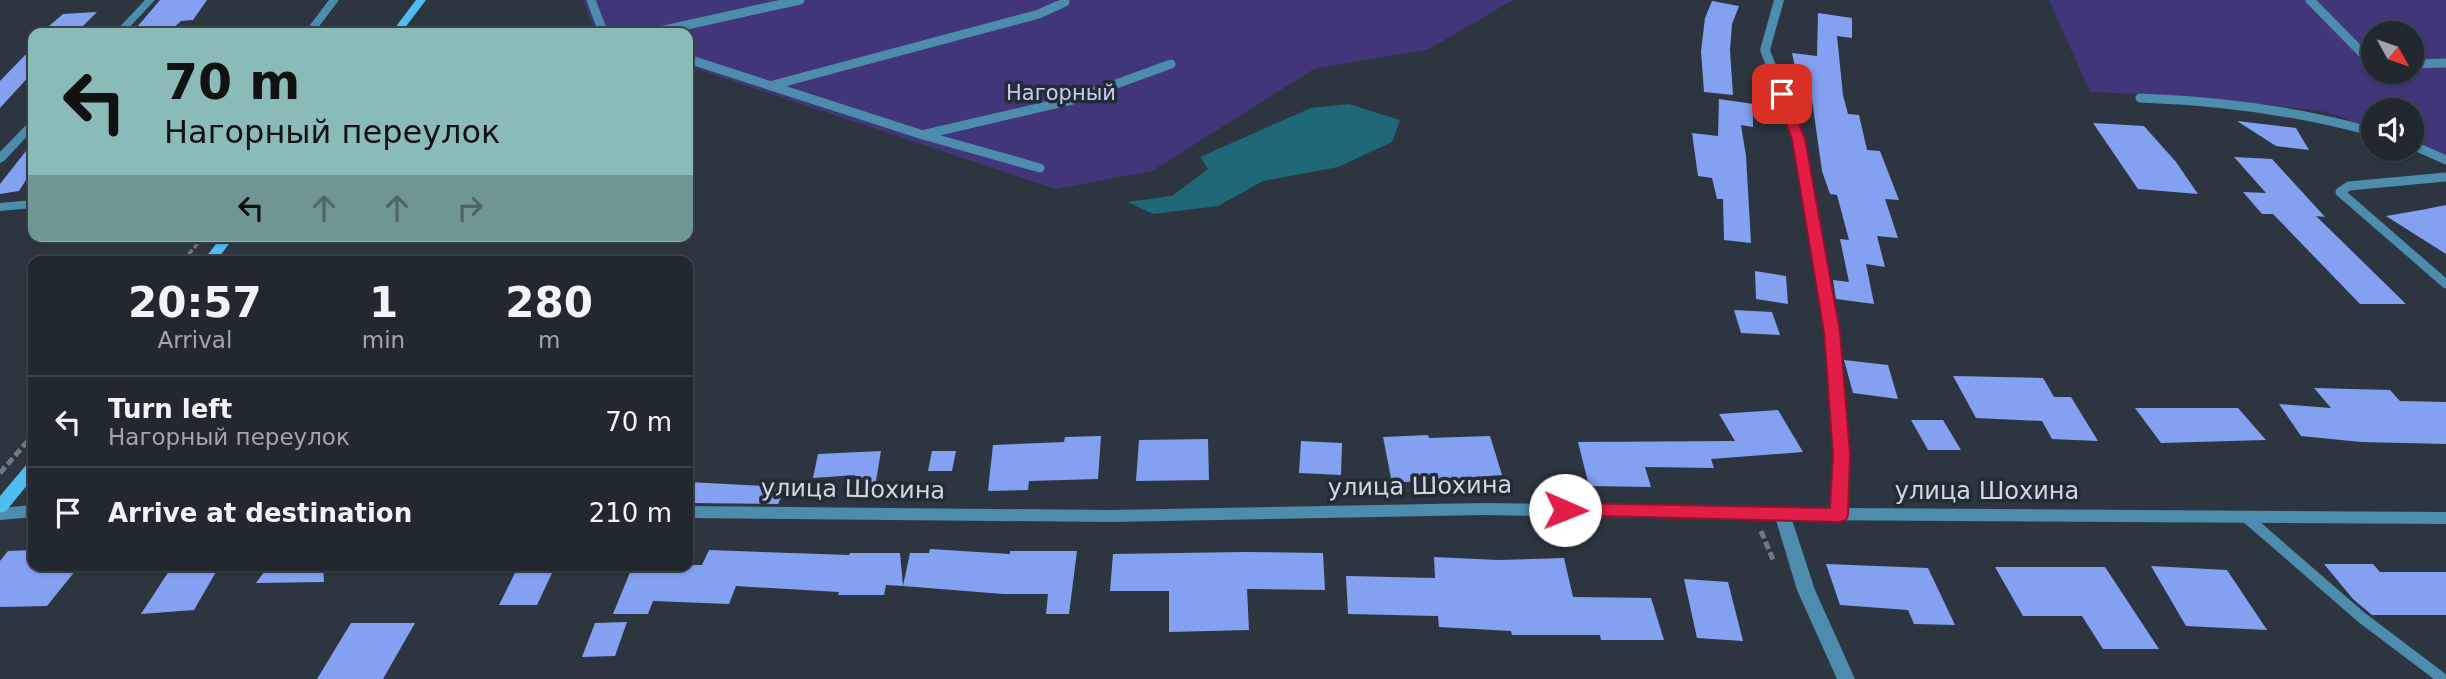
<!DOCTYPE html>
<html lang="en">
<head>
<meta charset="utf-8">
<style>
  body { margin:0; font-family:"DejaVu Sans",sans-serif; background:#2e343c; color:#f1f3f6; height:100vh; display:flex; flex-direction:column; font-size:26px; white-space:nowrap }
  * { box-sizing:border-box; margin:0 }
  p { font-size:23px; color:#a2a6ab }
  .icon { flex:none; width:38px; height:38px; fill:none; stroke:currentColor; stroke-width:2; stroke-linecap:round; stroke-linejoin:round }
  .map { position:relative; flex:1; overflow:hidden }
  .panel { position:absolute; left:28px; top:256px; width:665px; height:315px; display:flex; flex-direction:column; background:#222830; border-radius:14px; box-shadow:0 2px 5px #0004,0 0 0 2px #3f444c }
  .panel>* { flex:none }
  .hud { position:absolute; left:28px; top:28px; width:665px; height:214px; border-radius:14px; box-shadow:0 2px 5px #0004,0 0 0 2px #3f444c; background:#8bbbb9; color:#111; overflow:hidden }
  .needle { width:46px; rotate:130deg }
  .tools { position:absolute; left:2361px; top:21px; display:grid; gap:14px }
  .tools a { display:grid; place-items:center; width:63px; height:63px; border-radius:50%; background:#222830; box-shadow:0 2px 5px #0004,0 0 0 2px #3f444c; font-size:35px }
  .pin { position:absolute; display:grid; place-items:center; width:60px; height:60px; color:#fff; margin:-30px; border-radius:14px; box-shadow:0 4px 10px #0006 }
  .me { position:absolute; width:77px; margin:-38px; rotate:91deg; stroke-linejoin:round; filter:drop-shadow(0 0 5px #0008) }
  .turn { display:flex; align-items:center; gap:24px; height:147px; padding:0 21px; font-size:32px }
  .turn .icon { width:91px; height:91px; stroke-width:2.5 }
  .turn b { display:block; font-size:49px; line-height:60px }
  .lanes { display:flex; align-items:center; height:66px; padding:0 21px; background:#0003; justify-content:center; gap:35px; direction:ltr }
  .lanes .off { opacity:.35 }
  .eta { display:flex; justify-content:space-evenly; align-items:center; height:119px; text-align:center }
  .eta b { font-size:42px; font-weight:600; line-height:49px }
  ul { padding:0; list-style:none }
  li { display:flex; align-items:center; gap:21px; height:91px; padding:0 21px; border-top:2px solid #3f444c }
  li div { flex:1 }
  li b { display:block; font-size:26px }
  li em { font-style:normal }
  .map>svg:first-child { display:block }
  .green { fill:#41367a; fill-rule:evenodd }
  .water { fill:#1f6877 }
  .building { fill:#84a0f1 }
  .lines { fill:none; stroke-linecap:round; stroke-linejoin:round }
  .path-far1 { stroke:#707880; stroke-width:3.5; stroke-dasharray:6 2.5; stroke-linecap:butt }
  .path { stroke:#707880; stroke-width:5; stroke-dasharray:8 3.5; stroke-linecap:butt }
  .lane-far1 { stroke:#4d8cad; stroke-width:9 }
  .lane { stroke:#4d8cad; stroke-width:11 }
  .street { fill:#4d8cad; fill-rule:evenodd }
  .secondary { fill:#50bdf1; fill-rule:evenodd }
  .route { fill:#e11d48; stroke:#92132f; stroke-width:2 }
  .labels { text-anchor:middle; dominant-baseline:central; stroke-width:7; stroke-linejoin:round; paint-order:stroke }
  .far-park-label { font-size:21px; fill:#cbcaf6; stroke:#232c36 }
  .street-label { font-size:24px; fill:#d2d8de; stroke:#232c36 }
</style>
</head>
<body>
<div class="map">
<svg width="2446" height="679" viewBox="0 0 2446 679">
  <rect width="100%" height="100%" fill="#2d3640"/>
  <g class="green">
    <path d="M583,0H1513L1429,49L1314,69L1152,171L1056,189L688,66V33H599L595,31Z"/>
    <path d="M2049,0H2446V155L2412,143V110H2373V129L2327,112L2194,96L2090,92ZM2373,33H2412V72H2373Z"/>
  </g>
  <path class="water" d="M1349,104L1400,120L1392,142L1338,167L1263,181L1218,206L1153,214L1128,202L1172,196L1208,169L1200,157L1311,108Z"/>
  <g class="building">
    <path d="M160,0H207L193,20L181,21L168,33H132Z"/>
    <path d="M1712,1L1739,6L1732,24L1730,50L1733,95L1704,92L1701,51L1705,18Z"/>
    <path d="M97,12L76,33H41L63,14Z"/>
    <path d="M1818,13L1852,18V38L1837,36L1843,95L1848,114L1859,115L1867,150L1880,151L1899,200L1885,199L1898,238L1877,236L1885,267L1866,264L1874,304L1836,299L1833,280L1849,282L1840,239L1849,240L1837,195L1830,194L1822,171L1812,100L1802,99L1792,53L1817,56Z"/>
    <path d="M33,47V72L0,108V81Z"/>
    <path d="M1719,99L1753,104V127L1741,125L1746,156L1751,243L1724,240L1723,199H1717L1712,178L1698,176L1692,133L1718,136Z"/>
    <path d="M2237,121L2296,128L2309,150L2276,146Z"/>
    <path d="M2093,123L2144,126L2176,162L2198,194L2138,189Z"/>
    <path d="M33,142V169L19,191L0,194V184Z"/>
    <path d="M2234,157L2272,159L2325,217L2316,216L2406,304H2360L2273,214H2262L2243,192L2266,193Z"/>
    <path d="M2446,205V254L2386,216L2421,210Z"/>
    <path d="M1755,271L1786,276L1788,304L1756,299Z"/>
    <path d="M1734,310L1772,312L1780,335L1741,333Z"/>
    <path d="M1844,360L1888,365L1898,399L1853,393Z"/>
    <path d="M1953,376L2043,378L2054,397H2071L2098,441L2052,439L2042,421L1976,418Z"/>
    <path d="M2314,388L2390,390L2400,401L2446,402V444L2361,442L2301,436L2279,404L2331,408Z"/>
    <path d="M2135,408H2238L2266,440L2161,443Z"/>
    <path d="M1778,410L1803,452L1711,459L1714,468L1645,467L1651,487L1589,486L1578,442L1735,441L1719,414Z"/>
    <path d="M1911,420H1943L1961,450H1928Z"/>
    <path d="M1428,435L1429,438L1490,436L1502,475L1392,483L1383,437Z"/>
    <path d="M1101,436L1098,479L1029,481L1028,490L988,491L993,445L1064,442L1065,437Z"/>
    <path d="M1208,439L1209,480L1136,481L1139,440Z"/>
    <path d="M1301,441L1342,443L1341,475L1299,473Z"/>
    <path d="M881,451L874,493L856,496L855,475L813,478L818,454Z"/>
    <path d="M932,451H956L952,471H928Z"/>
    <path d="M688,482L786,487L778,504L688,503Z"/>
    <path d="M930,549L1010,554V551H1077L1069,614H1046L1048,594H1003L903,586L910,553H929Z"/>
    <path d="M33,550V565H80L47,606L0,607V561L8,551Z"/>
    <path d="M709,550L849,555L850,553H900L903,586L886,585L884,595H838L839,592L736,586L729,604L653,601L648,614H613L633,565H702Z"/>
    <path d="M1245,552L1323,553L1325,590L1247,589L1249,630L1169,632V591H1110L1113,554Z"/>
    <path d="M1434,557L1498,560L1564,558L1573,597L1651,598L1664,640H1601L1600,635H1512L1511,631L1439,627L1438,616L1348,614L1346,576L1435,578Z"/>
    <path d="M1826,564L1928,568L1955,625L1914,624L1908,610L1840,605Z"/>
    <path d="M2324,564H2373L2380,572H2446V615H2372L2353,599Z"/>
    <path d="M220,565L194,610L141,614L171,568Z"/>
    <path d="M269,565H323L324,582L256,583Z"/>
    <path d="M2151,566L2227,570L2267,630L2186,626Z"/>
    <path d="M1995,567H2105L2159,649H2103L2082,616H2023Z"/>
    <path d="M516,571H553L537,605H499Z"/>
    <path d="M1684,579L1728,582L1743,641L1697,638Z"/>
    <path d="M627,622L615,656L582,657L595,623Z"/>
    <path d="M351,623H415L383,679H317Z"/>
  </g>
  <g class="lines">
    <g class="path-far1">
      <path d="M259,240L262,236"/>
      <path d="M183,261L204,236"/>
    </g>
    <g class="path">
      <path d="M0,473L33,435"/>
      <path d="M1761,531L1774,562"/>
    </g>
    <g class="lane-far1">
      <path d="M591,0L602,29L612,33"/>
      <path d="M2310,0L2373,64"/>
      <path d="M651,33L800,0"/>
      <path d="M688,59L923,135L1040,168"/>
      <path d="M2412,64L2446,63"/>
      <path d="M773,85L1039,14L1065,2L1063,0"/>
      <path d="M2140,98C2219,101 2296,110 2373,132"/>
      <path d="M926,134L1072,100L1171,64"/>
      <path d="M2412,145L2446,160"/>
      <path d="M2446,177L2349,186L2340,192L2446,284"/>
    </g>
    <path class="lane" d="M2246,517L2361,617L2443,679"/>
    <g class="street">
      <path d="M145,0H155L124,33H114Z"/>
      <path d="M329,0H339L314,33H304Z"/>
      <path d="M1774,0H1784L1770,50L1805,139L1839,332L1849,454L1847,508L2446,512V524L1792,520L1815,590L1855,679H1837L1797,590L1776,520L1484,515L1110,522L688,518V506L1110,510L1484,503L1831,508L1833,454L1825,332L1793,139L1760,50Z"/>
      <path d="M33,121V130L4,161L0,163V152L29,122Z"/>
      <path d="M33,200V208L0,211V203Z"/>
      <path d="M33,505V517L0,520V508Z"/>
    </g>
    <g class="secondary">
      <path d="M416,0H426L401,33H391Z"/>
      <path d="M222,236H235L216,261H203Z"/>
      <path d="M33,463V478L6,511L0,513V496L27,464Z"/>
    </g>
  </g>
  <path class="route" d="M1782,91L1788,94L1805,139L1840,332L1850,454L1848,515L1846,520L1839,522L1559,515L1556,510L1559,505L1565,503L1830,508L1833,454L1824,332L1792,139L1775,94Z"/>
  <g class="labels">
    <g class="far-park-label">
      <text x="1061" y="93">Нагорный</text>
    </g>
    <g class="street-label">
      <text transform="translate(1420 486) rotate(-1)">улица Шохина</text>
      <text transform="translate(853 489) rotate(1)">улица Шохина</text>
      <text x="1987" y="491">улица Шохина</text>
    </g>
  </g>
</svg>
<div class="tools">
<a><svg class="needle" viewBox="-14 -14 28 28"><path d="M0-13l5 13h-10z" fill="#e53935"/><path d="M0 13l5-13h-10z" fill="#a2a6ab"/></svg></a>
<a><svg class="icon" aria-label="sound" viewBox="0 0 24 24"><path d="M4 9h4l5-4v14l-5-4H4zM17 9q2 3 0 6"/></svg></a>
</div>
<div class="pin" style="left:1782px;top:94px;background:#d93025"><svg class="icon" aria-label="arrive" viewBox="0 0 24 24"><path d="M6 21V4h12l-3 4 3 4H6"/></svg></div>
<svg class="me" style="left:1565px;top:510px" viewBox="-20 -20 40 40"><circle r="19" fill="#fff"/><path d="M0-13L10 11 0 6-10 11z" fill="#e11d48"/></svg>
<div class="hud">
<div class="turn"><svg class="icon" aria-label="left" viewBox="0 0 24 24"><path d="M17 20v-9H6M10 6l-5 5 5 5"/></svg><div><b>70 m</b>Нагорный переулок</div></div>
<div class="lanes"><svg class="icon" aria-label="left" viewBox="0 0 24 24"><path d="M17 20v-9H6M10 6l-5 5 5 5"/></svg><svg class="icon off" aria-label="ahead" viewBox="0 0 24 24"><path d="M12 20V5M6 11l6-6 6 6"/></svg><svg class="icon off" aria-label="ahead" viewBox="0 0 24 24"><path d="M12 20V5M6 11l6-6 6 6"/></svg><svg class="icon off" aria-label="right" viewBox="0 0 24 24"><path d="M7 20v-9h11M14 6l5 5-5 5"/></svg></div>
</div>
<section class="panel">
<div class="eta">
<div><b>20:57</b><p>Arrival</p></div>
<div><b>1</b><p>min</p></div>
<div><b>280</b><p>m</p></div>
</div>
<ul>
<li><svg class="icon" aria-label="left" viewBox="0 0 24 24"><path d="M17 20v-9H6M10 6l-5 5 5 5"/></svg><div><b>Turn left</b><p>Нагорный переулок</p></div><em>70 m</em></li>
<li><svg class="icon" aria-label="arrive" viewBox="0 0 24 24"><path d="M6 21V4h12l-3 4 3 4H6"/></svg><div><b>Arrive at destination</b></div><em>210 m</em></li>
</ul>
</section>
</div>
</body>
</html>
